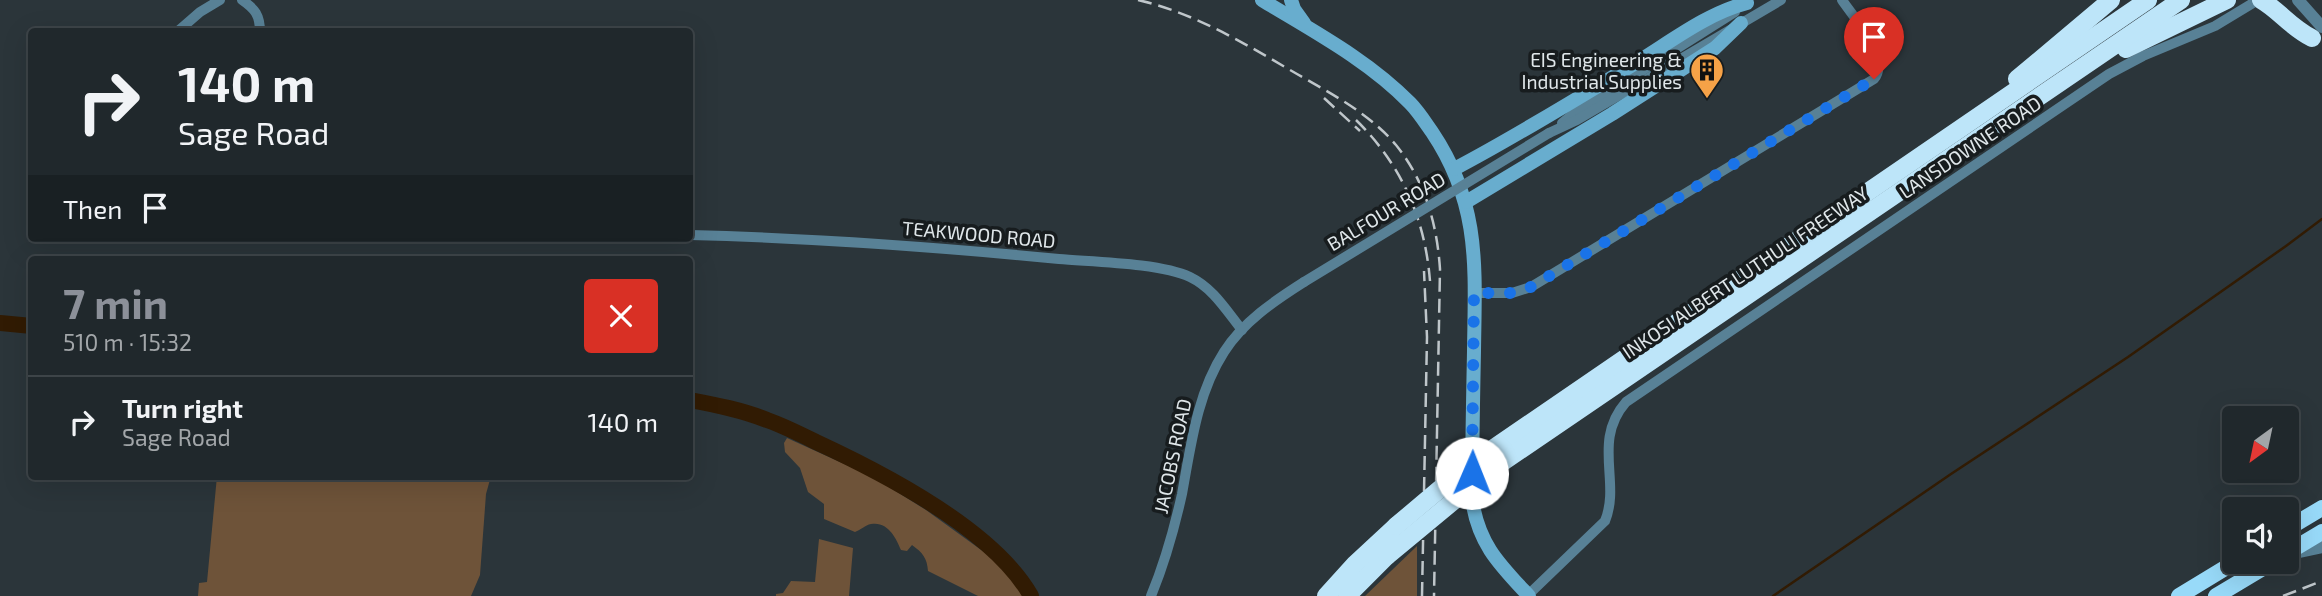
<!DOCTYPE html>
<html lang="en">
<head>
<meta charset="utf-8">
<style>
  body { margin:0; font-family:"Exo 2",sans-serif; background:#283034; color:#f1f3f6; height:100vh; display:flex; flex-direction:column; font-size:26px; white-space:nowrap }
  * { box-sizing:border-box; margin:0 }
  p { font-size:23px; color:#a2a6a9 }
  .icon { flex:none; width:38px; height:38px; fill:none; stroke:currentColor; stroke-width:2; stroke-linecap:round; stroke-linejoin:round }
  .map { position:relative; flex:1; overflow:hidden }
  .side { position:absolute; left:28px; top:256px; width:665px; height:224px; display:flex; flex-direction:column; background:#20282c; border-radius:7px; box-shadow:0 7px 28px #0002,0 0 0 2px #3d4448 }
  .side>* { flex:none }
  .banner { position:absolute; left:28px; top:28px; width:665px; height:214px; border-radius:7px; box-shadow:0 7px 28px #0002,0 0 0 2px #3d4448; background:#20282c; color:#f1f3f6; overflow:hidden }
  .needle { width:46px; rotate:213deg }
  .tools { position:absolute; left:2222px; top:406px; display:grid; gap:14px }
  .tools a { display:grid; place-items:center; width:77px; height:77px; border-radius:7px; background:#20282c; box-shadow:0 7px 28px #0002,0 0 0 2px #3d4448; font-size:35px }
  .pin { position:absolute; display:grid; place-items:center; width:60px; height:60px; color:#fff; margin:-72px -30px; border-radius:50% 50% 50% 0; rotate:-45deg; box-shadow:0 0 7px #0007 }
  .pin .icon { rotate:45deg }
  .me { position:absolute; width:77px; margin:-38px; rotate:1deg; stroke-linejoin:round; filter:drop-shadow(0 0 5px #0008) }
  .turn { display:flex; align-items:center; gap:24px; height:147px; padding:0 35px; font-size:32px }
  .turn .icon { width:91px; height:91px; stroke-width:2.5 }
  .turn b { display:block; font-size:49px; line-height:60px }
  .then { display:flex; align-items:center; height:66px; padding:0 35px; background:#0003; gap:14px; font-size:26px }
  .round { display:grid; place-items:center; flex:none; width:74px; height:74px; border-radius:7px; background:#283034 }
  .headline { display:flex; align-items:center; justify-content:space-between; height:119px; padding:0 35px }
  h1 { font-size:42px; font-weight:700; line-height:52px; color:#8c9099 }
  ul { padding:0; list-style:none }
  li { display:flex; align-items:center; gap:21px; height:91px; padding:0 35px; border-top:2px solid #3d4448 }
  li div { flex:1 }
  li b { display:block; font-size:26px }
  li em { font-style:normal }
  .map>svg:first-child { display:block }
  .green { fill:#6e5339 }
  .lines { fill:none; stroke-linecap:round; stroke-linejoin:round }
  .stream { stroke:#311b03; stroke-width:2.5 }
  .river { stroke:#311b03; stroke-width:16 }
  .minor { stroke:#588196; stroke-width:10 }
  .tertiary { stroke:#588196; stroke-width:12 }
  .secondary { stroke:#68adce; stroke-width:14 }
  .trunk { stroke:#98daf9; stroke-width:16 }
  .motorway { stroke:#bde5f9; stroke-width:18 }
  .rail { stroke:#bfc6ca; stroke-width:2.5; stroke-dasharray:14 7; stroke-linecap:butt }
  .minor-bridge { stroke:#588196; stroke-width:10 }
  .motorway-bridge { stroke:#bde5f9; stroke-width:18 }
  .route { stroke:#1a73e8; stroke-width:12; stroke-dasharray:0 21.6 }
  .labels { text-anchor:middle; dominant-baseline:central; stroke-width:7; stroke-linejoin:round; paint-order:stroke }
  .poi-label { font-size:19px; fill:#e0e7ea; stroke:#171c1e; text-anchor:end }
  .street-label { font-size:19px; fill:#e0e7ea; stroke:#171c1e }
</style>
</head>
<body>
<div class="map">
<svg width="2322" height="596" viewBox="0 0 2322 596">
  <rect width="100%" height="100%" fill="#2b353a"/>
  <g class="green">
    <path d="M787,438L873,477L926,510L995,560L1012,577L1023,596H978L928,571C927,558 923,553 912,545L907,551L901,550C896,538 888,521 871,524C865,525 861,530 855,532L824,519V504L808,492L800,468L785,452L784,443Z"/>
    <path d="M217,476H491L486,494L480,575L471,596H198L199,583L207,582Z"/>
    <path d="M819,539L853,548L849,596H776V594L783,593L791,581L815,582Z"/>
    <path d="M1417,546V596H1365Z"/>
  </g>
  <g class="lines">
    <path class="stream" d="M1773,596L1951,474L2128,357L2286,246L2322,219"/>
    <g class="river">
      <path d="M0,323L32,326"/>
      <path d="M690,400C716,405 742,410 767,420C784,426 800,434 816,442C883,473 994,530 1031,596"/>
    </g>
    <g class="minor">
      <path d="M242,0C255,9 260,15 260,32"/>
      <path d="M177,32L200,12L220,0"/>
      <path d="M1562,123L1573,114L1735,12"/>
      <path d="M1549,133L1577,120L1781,0"/>
      <path d="M690,235C813,238 936,247 1059,259C1094,262 1160,263 1190,277C1213,288 1226,310 1242,330"/>
      <path d="M1474,293H1512L1531,287L1874,79C1891,59 1854,18 1842,0"/>
      <path d="M1528,595L1605,521C1621,482 1592,441 1626,402L2109,74L2143,56L2215,26L2258,0"/>
      <path d="M1151,596C1165,562 1174,530 1182,494C1191,445 1197,394 1224,352C1243,322 1274,301 1304,282"/>
    </g>
    <g class="tertiary">
      <path d="M2298,0L2322,27"/>
      <path d="M2295,553L2322,547"/>
    </g>
    <g class="secondary">
      <path d="M1262,0C1313,31 1368,60 1410,103C1418,111 1425,122 1432,132C1481,205 1475,268 1474,351C1473,400 1472,450 1472,499C1478,544 1500,565 1529,596"/>
      <path d="M1291,0L1294,9L1304,23"/>
      <path d="M1454,169C1517,136 1578,98 1639,61C1673,40 1708,13 1747,3"/>
      <path d="M1466,202L1612,114L1715,48L1741,23"/>
    </g>
    <g class="trunk">
      <path d="M2287,529L2322,508"/>
      <path d="M2287,553L2322,532"/>
      <path d="M2179,596L2235,562"/>
      <path d="M2216,596L2273,562"/>
    </g>
    <g class="motorway">
      <path d="M2261,0C2280,11 2290,27 2312,38"/>
      <path d="M2126,49L2227,0"/>
      <path d="M2017,79L2111,0"/>
      <path d="M1491,450L2148,0"/>
      <path d="M1491,470L2181,0"/>
      <path d="M1326,596L1355,564L1396,526"/>
      <path d="M1347,596L1387,556"/>
    </g>
    <g class="rail">
      <path d="M1138,0C1195,13 1247,45 1297,74C1332,94 1370,114 1396,145C1425,181 1437,224 1440,269L1434,596"/>
      <path d="M1324,98L1360,131"/>
      <path d="M1356,120C1401,164 1425,218 1430,281"/>
      <path d="M1422,596L1427,337L1424,271"/>
      <path d="M2283,596L2322,581"/>
    </g>
    <path class="minor-bridge" d="M1304,282L1549,133"/>
    <g class="motorway-bridge">
      <path d="M1396,526L1447,483L1491,450"/>
      <path d="M1387,556L1491,470"/>
    </g>
  </g>
  <g class="lines">
    <path class="route" d="M1472,473L1474,293H1512L1531,287L1874,79"/>
  </g>
  <defs>
    <g id="building-pin" transform="scale(1.75)"><path d="M0 17L-7.5 6A9.5 9.5 0 1 1 7.5 6Z" fill="#f6a247" stroke="#171c1e"/><path d="M-4-6H4V6H1V3H-1V6H-4ZM-2.5-4.3h1.7v1.8h-1.7ZM.8-4.3h1.7v1.8H.8ZM-2.5-1h1.7V.8h-1.7ZM.8-1h1.7V.8H.8Z" fill="#111"/></g>
  </defs>
  <g fill-rule="evenodd">
    <use href="#building-pin" x="1707" y="70"/>
  </g>
  <g class="labels">
    <g class="poi-label">
      <text x="1682" y="59">EIS Engineering &amp;<tspan x="1682" dy="22">Industrial Supplies</tspan></text>
    </g>
    <g class="street-label">
      <text transform="translate(1970 147) rotate(-34)">LANSDOWNE ROAD</text>
      <text transform="translate(1386 211) rotate(-31)">BALFOUR ROAD</text>
      <text transform="translate(979 234) rotate(5)">TEAKWOOD ROAD</text>
      <text transform="translate(1745 272) rotate(-34)">INKOSI ALBERT LUTHULI FREEWAY</text>
      <text transform="translate(1172 456) rotate(-78)">JACOBS ROAD</text>
    </g>
  </g>
</svg>
<div class="tools">
<a><svg class="needle" viewBox="-14 -14 28 28"><path d="M0-13l5 13h-10z" fill="#e53935"/><path d="M0 13l5-13h-10z" fill="#a2a6a9"/></svg></a>
<a><svg class="icon" aria-label="sound" viewBox="0 0 24 24"><path d="M4 9h4l5-4v14l-5-4H4zM17 9q2 3 0 6"/></svg></a>
</div>
<div class="pin" style="left:1874px;top:79px;background:#d93025"><svg class="icon" aria-label="arrive" viewBox="0 0 24 24"><path d="M6 21V4h12l-3 4 3 4H6"/></svg></div>
<svg class="me" style="left:1472px;top:473px" viewBox="-20 -20 40 40"><circle r="19" fill="#fff"/><path d="M0-13L10 11 0 6-10 11z" fill="#1a73e8"/></svg>
<div class="banner">
<div class="turn"><svg class="icon" aria-label="right" viewBox="0 0 24 24"><path d="M7 20v-9h11M14 6l5 5-5 5"/></svg><div><b>140 m</b>Sage Road</div></div>
<div class="then">Then<svg class="icon" aria-label="arrive" viewBox="0 0 24 24"><path d="M6 21V4h12l-3 4 3 4H6"/></svg></div>
</div>
<section class="side">
<div class="headline"><div><h1>7 min</h1><p>510 m · 15:32</p></div><a class="round" style="background:#d93025;color:#fff"><svg class="icon" aria-label="close" viewBox="0 0 24 24"><path d="M6 6l12 12M18 6L6 18"/></svg></a></div>
<ul>
<li><svg class="icon" aria-label="right" viewBox="0 0 24 24"><path d="M7 20v-9h11M14 6l5 5-5 5"/></svg><div><b>Turn right</b><p>Sage Road</p></div><em>140 m</em></li>
</ul>
</section>
</div>
</body>
</html>
